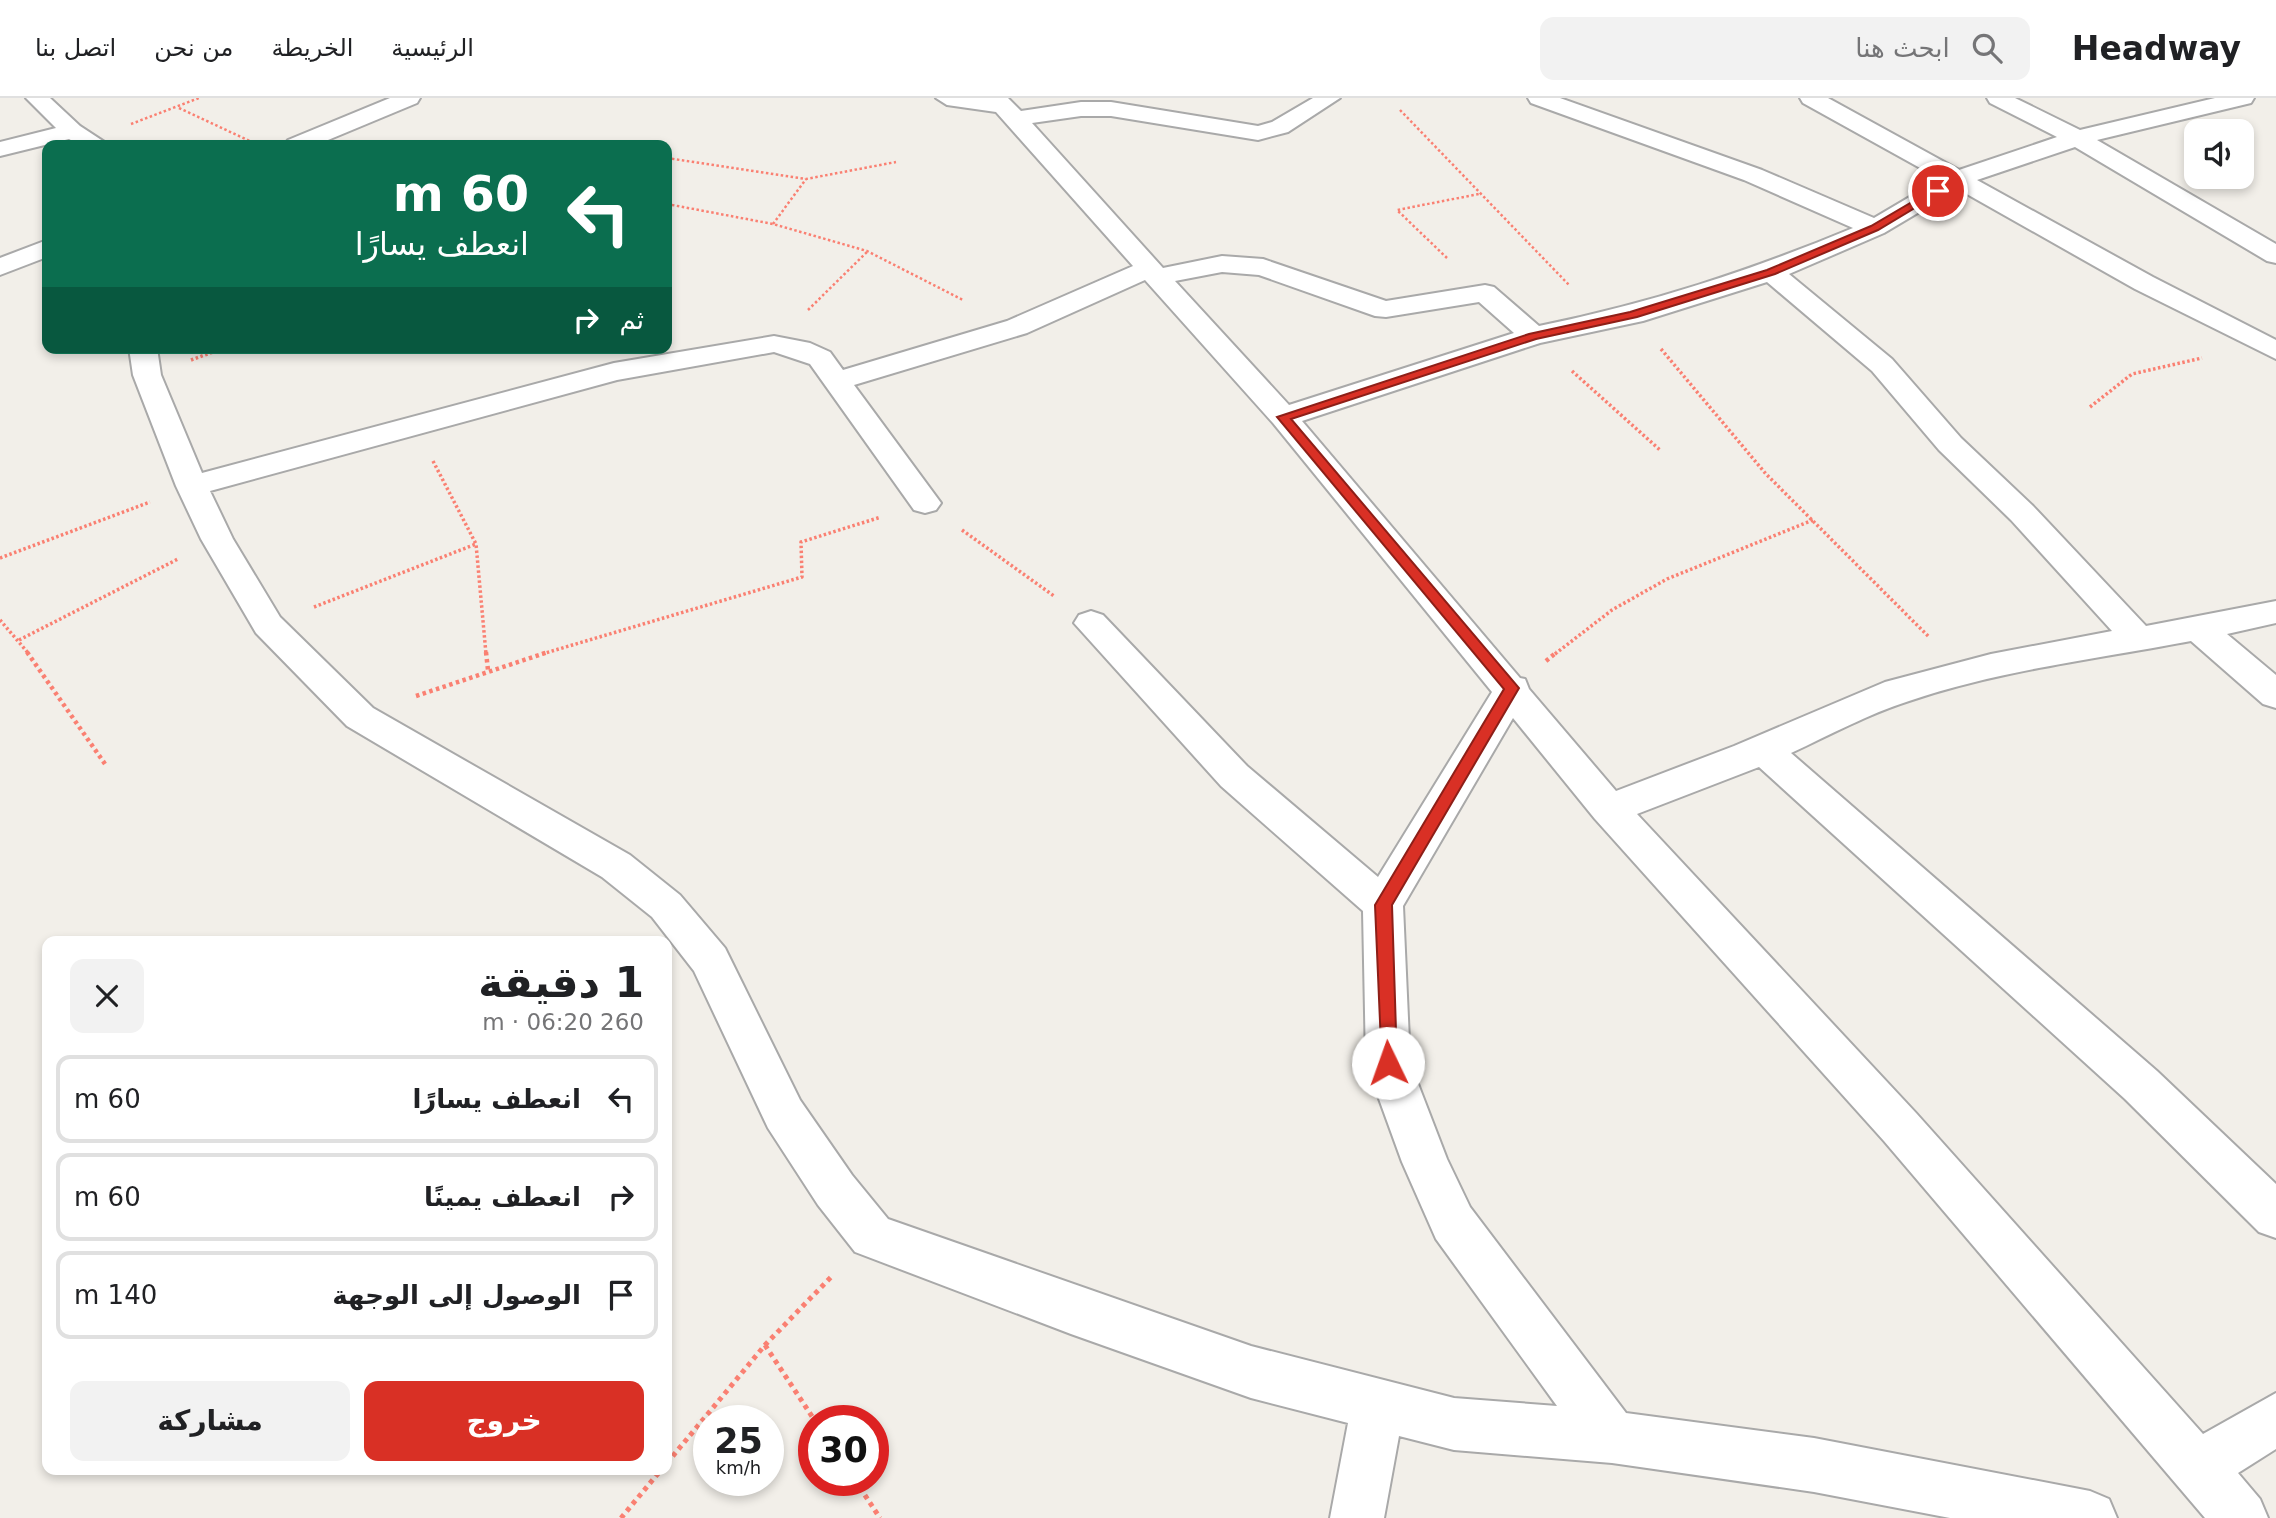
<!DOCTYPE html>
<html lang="ar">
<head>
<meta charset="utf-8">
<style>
  body { margin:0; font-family:"DejaVu Sans",Cairo,sans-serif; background:#f2f2f2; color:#202124; direction:rtl; height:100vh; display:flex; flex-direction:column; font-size:26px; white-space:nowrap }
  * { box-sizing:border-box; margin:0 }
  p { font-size:23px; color:#757577 }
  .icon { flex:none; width:38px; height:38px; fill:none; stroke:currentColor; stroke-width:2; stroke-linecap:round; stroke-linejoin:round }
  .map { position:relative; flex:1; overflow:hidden; direction:ltr }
  .drawer { position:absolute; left:42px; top:838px; width:630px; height:539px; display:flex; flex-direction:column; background:#fff; border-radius:14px; box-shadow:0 4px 10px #0003; direction:rtl }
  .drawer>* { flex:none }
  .banner { position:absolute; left:42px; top:42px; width:630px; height:214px; border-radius:14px; box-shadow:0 4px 10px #0003; direction:rtl; background:#0b6e4f; color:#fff; overflow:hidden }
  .tools { position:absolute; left:2184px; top:21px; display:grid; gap:14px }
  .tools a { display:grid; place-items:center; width:70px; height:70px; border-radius:14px; background:#fff; box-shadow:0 4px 10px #0003; font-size:35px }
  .speed { position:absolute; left:693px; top:1307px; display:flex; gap:14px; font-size:35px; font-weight:700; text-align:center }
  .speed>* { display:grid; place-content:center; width:91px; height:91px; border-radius:50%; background:#fff; box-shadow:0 4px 10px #0003; line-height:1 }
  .speed small { font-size:18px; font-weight:400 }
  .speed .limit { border:10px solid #d22; background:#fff; color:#111 }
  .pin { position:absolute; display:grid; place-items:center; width:60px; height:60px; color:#fff; margin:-30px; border:4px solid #fff; border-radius:50%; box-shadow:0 2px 7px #0007 }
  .me { position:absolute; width:77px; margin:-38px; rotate:357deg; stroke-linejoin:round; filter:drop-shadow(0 0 5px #0008) }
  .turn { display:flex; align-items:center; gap:24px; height:147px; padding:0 28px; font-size:32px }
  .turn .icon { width:91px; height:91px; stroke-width:2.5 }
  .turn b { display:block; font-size:49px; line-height:60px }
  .then { display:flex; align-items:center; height:66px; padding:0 28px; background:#0003; gap:14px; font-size:26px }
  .round { display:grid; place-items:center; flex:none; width:74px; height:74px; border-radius:14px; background:#f2f2f2 }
  .summary { display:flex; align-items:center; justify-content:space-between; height:119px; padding:0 28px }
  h1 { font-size:42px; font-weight:600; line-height:52px }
  .cta { display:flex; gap:14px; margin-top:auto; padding:14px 28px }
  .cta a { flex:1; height:80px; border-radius:14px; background:#d93025; color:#fff; font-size:28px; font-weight:600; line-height:80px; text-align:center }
  .cta a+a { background:#f2f2f2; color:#202124 }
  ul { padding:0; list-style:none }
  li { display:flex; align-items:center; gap:21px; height:88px; margin:0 14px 10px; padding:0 14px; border:4px solid #e0e0e0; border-radius:14px }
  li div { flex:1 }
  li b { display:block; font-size:26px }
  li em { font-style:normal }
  header { display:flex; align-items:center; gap:42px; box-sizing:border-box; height:98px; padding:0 35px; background:#fff; border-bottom:2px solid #e0e0e0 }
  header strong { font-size:33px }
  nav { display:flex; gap:38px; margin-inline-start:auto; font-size:24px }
  .search { width:490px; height:63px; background:#f2f2f2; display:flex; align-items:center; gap:18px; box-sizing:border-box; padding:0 24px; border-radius:14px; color:#757577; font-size:26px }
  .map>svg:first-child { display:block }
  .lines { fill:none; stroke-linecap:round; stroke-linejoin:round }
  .street-casing { stroke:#a9a9a9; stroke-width:4 }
  .path-far3 { stroke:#fa8072; stroke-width:2.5; stroke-dasharray:2.5 2.5; stroke-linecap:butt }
  .path-far2 { stroke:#fa8072; stroke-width:3.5; stroke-dasharray:2.5 2.5; stroke-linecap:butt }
  .path-far1 { stroke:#fa8072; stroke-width:4.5; stroke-dasharray:3.5 3.5; stroke-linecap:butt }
  .path { stroke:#fa8072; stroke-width:5; stroke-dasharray:4.5 4.5; stroke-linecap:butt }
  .street { fill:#fff; fill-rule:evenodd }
  .route { fill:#d93025; stroke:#8d1f18; stroke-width:2 }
</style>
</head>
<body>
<header>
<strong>Headway</strong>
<div class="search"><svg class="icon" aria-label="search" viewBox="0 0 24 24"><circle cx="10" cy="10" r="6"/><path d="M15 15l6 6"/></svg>ابحث هنا</div>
<nav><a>الرئيسية</a><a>الخريطة</a><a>من نحن</a><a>اتصل بنا</a></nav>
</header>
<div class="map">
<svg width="2276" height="1420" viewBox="0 0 2276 1420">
  <rect width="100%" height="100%" fill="#f2efe9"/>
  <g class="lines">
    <g class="street-casing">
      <g id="street">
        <path d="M26,0H50L80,28L109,47H80L69,41L0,58V44L56,30Z"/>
        <path d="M390,0H420L417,5L316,47H284L288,42Z"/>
        <path d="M936,0H1008L1021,13L1081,4H1111L1258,28L1272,24L1313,0H1340L1288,34L1258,42L1111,18H1081L1032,25L1163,170L1222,158L1263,161L1386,203L1485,187L1494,189L1539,228C1651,205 1747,174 1853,130L1744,82L1531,5L1528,0H1560L1762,72L1874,120L1940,81L1803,5L1800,0H1828L1959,72L2057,39L1990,5L1987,0H2015L2080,32L2215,0H2254L2251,5L2097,42L2276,146V165L2267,163L2075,49L1977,82L2153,179L2276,242V261L2135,191L1958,91L1884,135L1789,176L1892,261L1961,340L2033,408L2146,528L2276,503V525L2227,536L2276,577V610L2263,606L2191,543C2097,561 2000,572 1909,603C1868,616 1830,637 1791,655L2157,973L2276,1086V1140L2259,1134L2125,1001L1759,669L1637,716L1916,1015L2203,1336L2276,1295V1351L2238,1375L2260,1401L2268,1420H2205L1884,1043L1595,721L1513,620L1403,808L1410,965L1447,1061L1470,1109L1626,1315L1814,1340L2090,1393L2109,1401L2117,1420H1950L1814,1394L1612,1365L1454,1352L1399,1338L1384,1420H1330L1348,1325L1251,1300L1071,1236L855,1154L818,1107L768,1030L694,873L652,819L602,779L347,628L256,535L201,441L176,388L133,277L129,250H157L161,277L202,375L614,265L774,238L810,245L830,254L843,272L1007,223L1133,168L996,14L947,7ZM1222,174L1259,177L1375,218L1386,219L1479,204L1514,235L1289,307L1175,183ZM1145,182L1273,325L1492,594L1378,779L1247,668L1103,517L1091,513L1079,517L1074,525L1221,688L1363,813L1366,965L1402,1064L1436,1141L1557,1308L1454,1300L1251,1248L888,1121L852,1077L800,1002L725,850L680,797L630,757L373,610L280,519L233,441L210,393L617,282L774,254L810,266L914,412L925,415L936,412L941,405L854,287L1027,235ZM1767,184L1872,273L1939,352L2011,422L2112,533L1991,556L1885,584L1734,648L1616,693L1529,591L1525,581L1520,580L1302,323L1540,245L1643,223Z"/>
        <path d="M47,142V159L0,177V160Z"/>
      </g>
    </g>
    <g class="path-far3">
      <path d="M179,10L254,45"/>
      <path d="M1400,12L1570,188"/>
      <path d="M131,26L199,0"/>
      <path d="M667,60L806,81L896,64"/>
      <path d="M667,106L773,126L867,153L963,202"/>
      <path d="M773,126L806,81"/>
      <path d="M1447,160L1397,112L1479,96"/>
      <path d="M808,212L867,154"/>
    </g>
    <g class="path-far2">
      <path d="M1661,251L1766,376L1929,539"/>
      <path d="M191,262L224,250"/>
      <path d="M1572,273L1660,352"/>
      <path d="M2090,309L2132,276L2202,260"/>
      <path d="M433,363L476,446L486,556"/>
      <path d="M962,432L1054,498"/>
      <path d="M0,460L150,404"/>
      <path d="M314,509L476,446"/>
      <path d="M0,522L29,556"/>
      <path d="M19,542L178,461"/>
      <path d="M542,556L802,479L801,444L881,419"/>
      <path d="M1555,556L1612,512L1667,481L1813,422"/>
    </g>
    <g class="path-far1">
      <path d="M27,554L105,666"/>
      <path d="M486,554L488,572"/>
      <path d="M1546,563L1557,554"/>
      <path d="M416,598L548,554"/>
    </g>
    <g class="path">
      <path d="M765,1247L815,1323"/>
      <path d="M667,1365L765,1247L833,1177"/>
      <path d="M855,1382L880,1420"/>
      <path d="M621,1420L661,1372"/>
    </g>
    <use href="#street" class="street"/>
  </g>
  <path class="route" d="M1934,91L1943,93L1878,132L1775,176L1637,219L1536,241L1291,321L1519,590L1392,807L1397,965L1395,970H1382L1375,807L1504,591L1277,319L1529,236L1630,214L1767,172L1871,128Z"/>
</svg>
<div class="tools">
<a><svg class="icon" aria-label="sound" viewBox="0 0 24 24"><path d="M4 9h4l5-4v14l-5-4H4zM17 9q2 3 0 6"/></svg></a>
</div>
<div class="speed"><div>25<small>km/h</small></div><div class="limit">30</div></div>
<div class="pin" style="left:1938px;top:93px;background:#d93025"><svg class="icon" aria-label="arrive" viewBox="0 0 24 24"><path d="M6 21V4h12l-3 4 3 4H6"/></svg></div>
<svg class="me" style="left:1388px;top:965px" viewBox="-20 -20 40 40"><circle r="19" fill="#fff"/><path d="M0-13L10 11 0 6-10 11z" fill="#d93025"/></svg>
<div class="banner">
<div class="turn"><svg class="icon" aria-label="left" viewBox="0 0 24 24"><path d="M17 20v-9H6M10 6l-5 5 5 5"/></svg><div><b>60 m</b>انعطف يسارًا</div></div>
<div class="then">ثم<svg class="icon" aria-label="right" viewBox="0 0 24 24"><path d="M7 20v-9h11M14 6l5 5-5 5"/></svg></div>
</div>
<section class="drawer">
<div class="summary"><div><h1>1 دقيقة</h1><p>260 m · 06:20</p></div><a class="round"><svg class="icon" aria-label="close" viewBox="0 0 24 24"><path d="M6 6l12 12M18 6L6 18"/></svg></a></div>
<ul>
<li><svg class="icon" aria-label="left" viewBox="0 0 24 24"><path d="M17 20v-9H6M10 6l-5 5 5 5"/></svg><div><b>انعطف يسارًا</b></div><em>60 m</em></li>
<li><svg class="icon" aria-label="right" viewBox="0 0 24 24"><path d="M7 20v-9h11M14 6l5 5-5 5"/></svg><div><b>انعطف يمينًا</b></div><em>60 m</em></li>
<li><svg class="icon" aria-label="arrive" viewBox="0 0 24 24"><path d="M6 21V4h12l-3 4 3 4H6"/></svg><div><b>الوصول إلى الوجهة</b></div><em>140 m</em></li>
</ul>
<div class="cta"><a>خروج</a><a>مشاركة</a></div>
</section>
</div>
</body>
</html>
